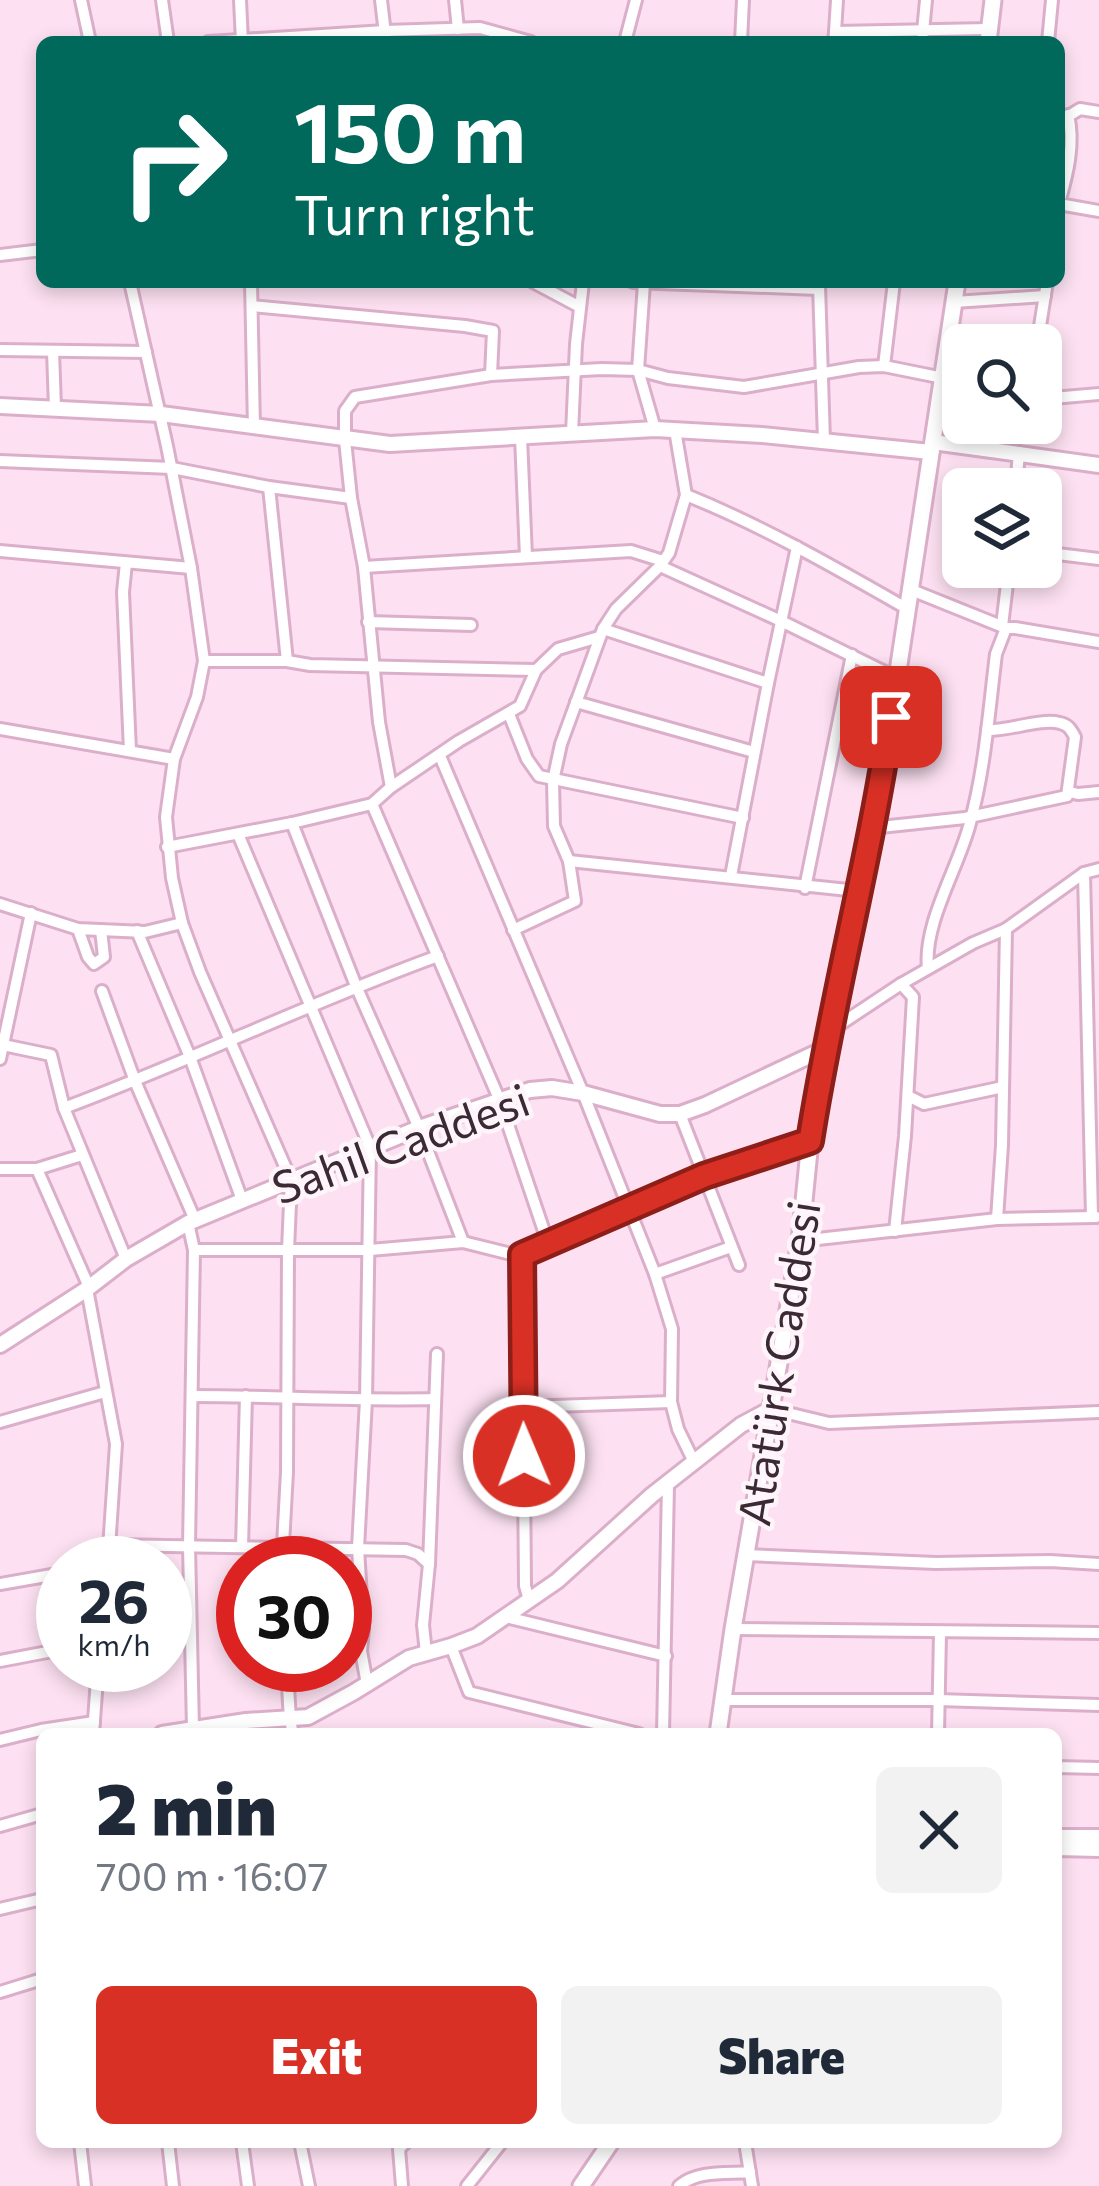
<!DOCTYPE html>
<html lang="en">
<head>
<meta charset="utf-8">
<style>
  body { margin:0; font-family:Commissioner,sans-serif; background:#f2f2f3; color:#1f2937; height:100vh; display:flex; flex-direction:column; font-size:45px; white-space:nowrap }
  * { box-sizing:border-box; margin:0 }
  p { font-size:39px; color:#747a83 }
  .icon { flex:none; width:66px; height:66px; fill:none; stroke:currentColor; stroke-width:2; stroke-linecap:round; stroke-linejoin:round }
  .map { position:relative; flex:1; overflow:hidden }
  .panel { position:absolute; left:36px; top:1728px; width:1026px; height:420px; display:flex; flex-direction:column; background:#fff; border-radius:18px; box-shadow:0 6px 18px #0003 }
  .panel>* { flex:none }
  .guide { position:absolute; left:36px; top:36px; width:1029px; height:252px; border-radius:18px; box-shadow:0 6px 18px #0003; background:#00695c; color:#fff; overflow:hidden }
  .fabs { position:absolute; left:942px; top:324px; display:grid; gap:24px }
  .fabs a { display:grid; place-items:center; width:120px; height:120px; border-radius:18px; background:#fff; box-shadow:0 6px 18px #0003; font-size:60px }
  .speed { position:absolute; left:36px; top:1536px; display:flex; gap:24px; font-size:60px; font-weight:700; text-align:center }
  .speed>* { display:grid; place-content:center; width:156px; height:156px; border-radius:50%; background:#fff; box-shadow:0 6px 18px #0003; line-height:1 }
  .speed small { font-size:30px; font-weight:400 }
  .speed .limit { border:18px solid #d22; background:#fff; color:#111 }
  .pin { position:absolute; display:grid; place-items:center; width:102px; height:102px; color:#fff; margin:-51px; border-radius:24px; box-shadow:0 6px 18px #0006 }
  .me { position:absolute; width:132px; margin:-66px; rotate:359deg; stroke-linejoin:round; filter:drop-shadow(0 0 9px #0008) }
  .turn { display:flex; align-items:center; gap:42px; height:252px; padding:0 60px; font-size:54px }
  .turn .icon { width:156px; height:156px; stroke-width:2.5 }
  .turn b { display:block; font-size:84px; line-height:102px }
  .round { display:grid; place-items:center; flex:none; width:126px; height:126px; border-radius:18px; background:#f2f2f3 }
  .head { display:flex; align-items:center; justify-content:space-between; height:204px; padding:0 60px }
  h1 { font-size:72px; font-weight:800; line-height:90px }
  .primary-button { display:flex; gap:24px; margin-top:auto; padding:24px 60px }
  .primary-button a { flex:1; height:138px; border-radius:18px; background:#d93025; color:#fff; font-size:48px; font-weight:800; line-height:138px; text-align:center }
  .primary-button a+a { background:#f2f2f3; color:#1f2937 }
  .map>svg:first-child { display:block }
  .lines { fill:none; stroke-linecap:round; stroke-linejoin:round }
  .minor-casing { stroke:#dbafca; stroke-width:16 }
  .tertiary-casing { stroke:#dbafca; stroke-width:20 }
  .secondary-casing { stroke:#dbafca; stroke-width:21 }
  .minor { stroke:#fff; stroke-width:10 }
  .tertiary { stroke:#fff; stroke-width:14 }
  .secondary { stroke:#fff; stroke-width:15 }
  .route-casing { stroke:#8d1f18; stroke-width:30 }
  .route { stroke:#d93025; stroke-width:21 }
  .labels { text-anchor:middle; dominant-baseline:central; stroke-width:9; stroke-linejoin:round; paint-order:stroke }
  .street-label { font-size:45px; fill:#3b2934; stroke:#fef5fa }
</style>
</head>
<body>
<div class="map">
<svg width="1099" height="2186" viewBox="0 0 1099 2186">
  <rect width="100%" height="100%" fill="#fde1f2"/>
  <g class="lines">
    <g class="minor-casing">
      <g id="minor">
        <path d="M81,0L90,42"/>
        <path d="M162,0L168,42"/>
        <path d="M240,0L242,42"/>
        <path d="M381,0L386,42"/>
        <path d="M455,0L458,29"/>
        <path d="M835,32L837,0"/>
        <path d="M208,42L385,31L480,28L531,42"/>
        <path d="M625,42L636,0"/>
        <path d="M741,42L743,0"/>
        <path d="M834,42L835,32L989,29"/>
        <path d="M922,42L926,0"/>
        <path d="M1048,42L1052,0"/>
        <path d="M1059,122L1080,109L1099,112"/>
        <path d="M1059,203C1067,175 1075,144 1068,115"/>
        <path d="M1059,204L1099,211"/>
        <path d="M0,255L42,250"/>
        <path d="M130,282L167,446L191,568L204,661L197,697L174,759L166,817L172,878L182,923L200,972L291,1180L288,1250L287,1472L282,1563"/>
        <path d="M251,282L254,428"/>
        <path d="M533,282L580,307"/>
        <path d="M633,282L819,289"/>
        <path d="M644,283L638,370L655,429"/>
        <path d="M819,285L824,441"/>
        <path d="M954,302L1045,296"/>
        <path d="M252,306L465,326L493,331L491,375"/>
        <path d="M1037,345L1047,282"/>
        <path d="M0,350L146,352"/>
        <path d="M53,351L55,408"/>
        <path d="M884,366L894,282"/>
        <path d="M1041,399L1099,394"/>
        <path d="M572,433L576,344L583,282"/>
        <path d="M521,437L526,557"/>
        <path d="M0,461L172,468L269,487L351,498"/>
        <path d="M269,487L287,661L310,665L536,670"/>
        <path d="M1016,489L1019,452"/>
        <path d="M686,495C763,526 834,567 906,608"/>
        <path d="M0,551L191,568"/>
        <path d="M1041,552L1099,559"/>
        <path d="M126,563L123,592L130,751"/>
        <path d="M660,566L781,621L897,678"/>
        <path d="M364,567L631,551L663,561"/>
        <path d="M909,589L1006,628"/>
        <path d="M368,622L471,625"/>
        <path d="M1002,626L1009,567"/>
        <path d="M603,629L768,683"/>
        <path d="M204,661H287"/>
        <path d="M576,702L754,752"/>
        <path d="M509,714L527,759L539,776L743,818"/>
        <path d="M0,729L174,759"/>
        <path d="M440,756L583,1093L655,1274L672,1329L671,1402L678,1429L694,1462"/>
        <path d="M391,787L379,722L364,567L351,498L345,440V411L355,397L491,375L602,369L638,370L668,378L744,387L859,367L884,366L963,382"/>
        <path d="M1070,792L1078,794L1099,792"/>
        <path d="M372,804L500,1101L548,1243"/>
        <path d="M292,823L356,986L419,1128L463,1242"/>
        <path d="M871,828L965,818L1067,796L1075,737C1071,730 1069,725 1060,723C1040,718 1009,731 987,730"/>
        <path d="M238,834L370,1147L366,1400L358,1548L363,1630L361,1651L367,1684"/>
        <path d="M167,847L292,823L372,804L391,787L459,741L520,706L536,670L558,649L599,637"/>
        <path d="M569,861L858,891"/>
        <path d="M1084,873L1092,1217"/>
        <path d="M731,876L768,683L797,547"/>
        <path d="M805,888L852,655"/>
        <path d="M0,904L78,929L145,932L182,923"/>
        <path d="M78,929L88,957L94,964L104,957L101,930"/>
        <path d="M513,930L575,901L569,861L554,826L553,781L561,744L603,629L616,609L660,566L669,553L686,495L675,430"/>
        <path d="M137,931L190,1057L242,1200"/>
        <path d="M928,968C923,923 959,867 970,823C985,769 989,710 996,654L1006,628H1015L1099,642"/>
        <path d="M102,991L135,1081L195,1220"/>
        <path d="M827,1033L901,984L973,943L1006,929L1084,873L1099,869"/>
        <path d="M3,1045L51,1055L64,1108L126,1259"/>
        <path d="M0,1059L31,913"/>
        <path d="M908,1096L924,1104L1003,1087"/>
        <path d="M64,1108C190,1061 311,1002 438,956"/>
        <path d="M680,1114L739,1265"/>
        <path d="M0,1169H37L82,1155"/>
        <path d="M37,1169L89,1287"/>
        <path d="M997,1219L1002,1145L1006,929"/>
        <path d="M188,1223L194,1250L189,1546L193,1729"/>
        <path d="M895,1231L905,1136L913,997L901,984"/>
        <path d="M800,1241L997,1219L1096,1217"/>
        <path d="M194,1250H370L463,1242L519,1256L703,1176L810,1141"/>
        <path d="M522,1255L525,1586L529,1600"/>
        <path d="M655,1274L731,1247"/>
        <path d="M87,1289L116,1444L108,1563"/>
        <path d="M193,1396C274,1396 354,1401 435,1399"/>
        <path d="M524,1407L671,1402"/>
        <path d="M771,1409L829,1423L1099,1412"/>
        <path d="M0,1422L105,1392"/>
        <path d="M109,1545L406,1550L418,1554L429,1564L423,1625L426,1653"/>
        <path d="M242,1547L246,1396"/>
        <path d="M745,1555L936,1563L1050,1561L1099,1564"/>
        <path d="M429,1564L437,1354"/>
        <path d="M0,1584L63,1573"/>
        <path d="M506,1617L666,1656"/>
        <path d="M733,1629L1099,1633"/>
        <path d="M451,1646L469,1692L639,1734"/>
        <path d="M0,1661L63,1649"/>
        <path d="M286,1665C290,1688 287,1712 293,1734"/>
        <path d="M724,1700H938L1099,1705"/>
        <path d="M93,1734L98,1665"/>
        <path d="M663,1734L668,1485"/>
        <path d="M938,1734L940,1633"/>
        <path d="M0,1740L41,1730L94,1722"/>
        <path d="M1056,1767L1099,1768"/>
        <path d="M0,1826L42,1814"/>
        <path d="M0,1909L42,1899"/>
        <path d="M0,1992L42,1979"/>
        <path d="M80,2142L85,2186"/>
        <path d="M168,2142L173,2186"/>
        <path d="M242,2142L248,2186"/>
        <path d="M300,2142L309,2186"/>
        <path d="M745,2142L752,2186"/>
        <path d="M402,2186L399,2149L406,2142"/>
        <path d="M467,2186L502,2142"/>
        <path d="M679,2186C698,2170 727,2174 750,2172"/>
      </g>
    </g>
    <g class="tertiary-casing">
      <g id="tertiary">
        <path d="M0,406L161,414L390,444L655,429L762,435L931,452"/>
        <path d="M933,442L1099,465"/>
        <path d="M0,1345L87,1289L126,1259L188,1223L419,1128L530,1090L552,1088L583,1093L660,1114H680L705,1105L824,1049"/>
        <path d="M162,1734L246,1721L308,1717L354,1692L409,1658L451,1646L477,1636L557,1581L652,1495L741,1425L771,1409"/>
        <path d="M1056,1837H1099"/>
        <path d="M1056,1848L1099,1849"/>
      </g>
    </g>
    <g class="secondary-casing">
      <g id="secondary">
        <path d="M988,42L993,0"/>
        <path d="M718,1734L733,1629L800,1241L810,1141L824,1049L885,757L957,282"/>
        <path d="M581,2186L611,2142"/>
      </g>
    </g>
    <use href="#minor" class="minor"/>
    <use href="#tertiary" class="tertiary"/>
    <use href="#secondary" class="secondary"/>
  </g>
  <g class="lines">
    <g class="route-casing">
      <path id="route" d="M524,1456L522,1255L704,1176L810,1141C832,999 870,859 891,717"/>
    </g>
    <use href="#route" class="route"/>
  </g>
  <g class="labels">
    <g class="street-label">
      <text transform="translate(400 1142) rotate(-20)">Sahil Caddesi</text>
      <text transform="translate(777 1363) rotate(-81)">Atatürk Caddesi</text>
    </g>
  </g>
</svg>
<div class="fabs">
<a><svg class="icon" aria-label="search" viewBox="0 0 24 24"><circle cx="10" cy="10" r="6"/><path d="M15 15l6 6"/></svg></a>
<a><svg class="icon" aria-label="layers" viewBox="0 0 24 24"><path d="M12 4l9 5-9 5-9-5zM3 14l9 5 9-5"/></svg></a>
</div>
<div class="speed"><div>26<small>km/h</small></div><div class="limit">30</div></div>
<div class="pin" style="left:891px;top:717px;background:#d93025"><svg class="icon" aria-label="arrive" viewBox="0 0 24 24"><path d="M6 21V4h12l-3 4 3 4H6"/></svg></div>
<svg class="me" style="left:524px;top:1456px" viewBox="-20 -20 40 40"><circle r="17" fill="#d93025" stroke="#fff" stroke-width="3"/><path d="M0-11L8 9 0 5-8 9z" fill="#fff"/></svg>
<div class="guide">
<div class="turn"><svg class="icon" aria-label="right" viewBox="0 0 24 24"><path d="M7 20v-9h11M14 6l5 5-5 5"/></svg><div><b>150 m</b>Turn right</div></div>
</div>
<section class="panel">
<div class="head"><div><h1>2 min</h1><p>700 m · 16:07</p></div><a class="round"><svg class="icon" aria-label="close" viewBox="0 0 24 24"><path d="M6 6l12 12M18 6L6 18"/></svg></a></div>
<div class="primary-button"><a>Exit</a><a>Share</a></div>
</section>
</div>
</body>
</html>
